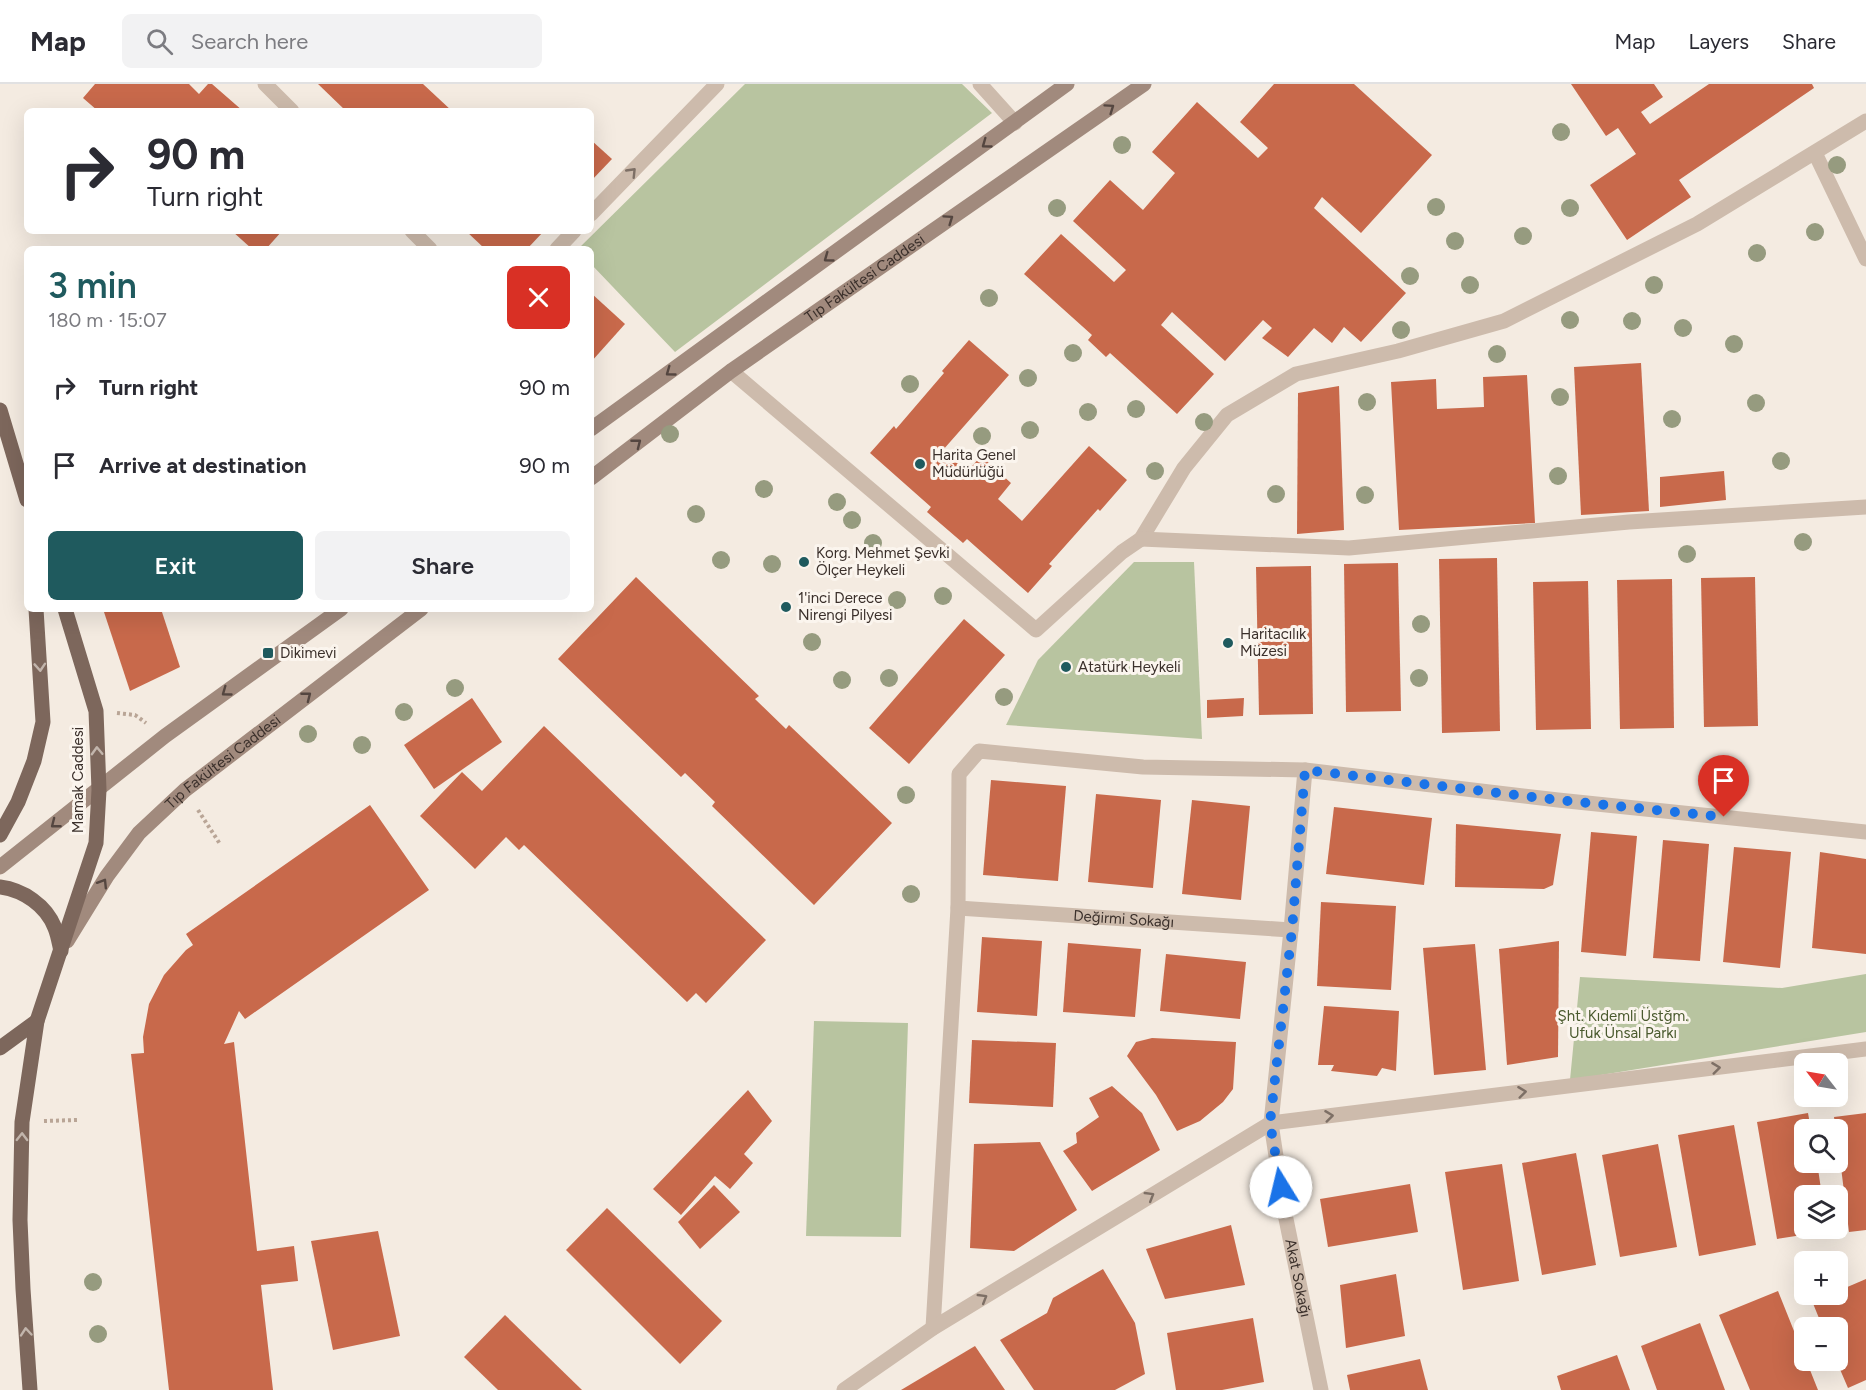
<!DOCTYPE html>
<html lang="en">
<head>
<meta charset="utf-8">
<style>
  body { margin:0; font-family:Figtree,sans-serif; background:#f2f2f3; color:#2b2b33; height:100vh; display:flex; flex-direction:column; font-size:22px; white-space:nowrap }
  * { box-sizing:border-box; margin:0 }
  p { font-size:20px; color:#7c7c81 }
  .icon { flex:none; width:33px; height:33px; fill:none; stroke:currentColor; stroke-width:2; stroke-linecap:round; stroke-linejoin:round }
  .map { position:relative; flex:1; overflow:hidden }
  .details { position:absolute; left:24px; top:162px; width:570px; height:366px; display:flex; flex-direction:column; background:#fff; border-radius:9px; box-shadow:0 6px 24px #0002 }
  .details>* { flex:none }
  .hud { position:absolute; left:24px; top:24px; width:570px; height:126px; border-radius:9px; box-shadow:0 6px 24px #0002; background:#fff; color:#2b2b33; overflow:hidden }
  .needle { width:39px; rotate:301deg }
  .fabs { position:absolute; left:1794px; top:969px; display:grid; gap:12px }
  .fabs a { display:grid; place-items:center; width:54px; height:54px; border-radius:9px; background:#fff; box-shadow:0 6px 24px #0002; font-size:30px }
  .pin { position:absolute; display:grid; place-items:center; width:51px; height:51px; color:#fff; margin:-62px -26px; border-radius:50% 50% 50% 0; rotate:-45deg; box-shadow:0 0 6px #0007 }
  .pin .icon { rotate:45deg }
  .me { position:absolute; width:66px; margin:-33px; rotate:351deg; stroke-linejoin:round; filter:drop-shadow(0 0 4px #0008) }
  .turn { display:flex; align-items:center; gap:21px; height:126px; padding:0 24px; font-size:27px }
  .turn .icon { width:78px; height:78px; stroke-width:2.5 }
  .turn b { display:block; font-size:42px; line-height:51px }
  .round { display:grid; place-items:center; flex:none; width:63px; height:63px; border-radius:9px; background:#f2f2f3 }
  .head { display:flex; align-items:center; justify-content:space-between; height:102px; padding:0 24px }
  h1 { font-size:36px; font-weight:600; line-height:45px; color:#1f5a5e }
  .action { display:flex; gap:12px; margin-top:auto; padding:12px 24px }
  .action a { flex:1; height:69px; border-radius:9px; background:#1f5a5e; color:#fff; font-size:24px; font-weight:600; line-height:69px; text-align:center }
  .action a+a { background:#f2f2f3; color:#2b2b33 }
  ul { padding:0; list-style:none }
  li { display:flex; align-items:center; gap:18px; height:78px; padding:0 24px }
  li div { flex:1 }
  li b { display:block; font-size:22px }
  li em { font-style:normal }
  header { display:flex; align-items:center; gap:36px; box-sizing:border-box; height:84px; padding:0 30px; background:#fff; border-bottom:2px solid #e1e1e2 }
  header strong { font-size:28px }
  nav { display:flex; gap:33px; margin-inline-start:auto; font-size:21px }
  .search { width:420px; height:54px; background:#f2f2f3; display:flex; align-items:center; gap:15px; box-sizing:border-box; padding:0 21px; border-radius:9px; color:#7c7c81; font-size:22px }
  .map>svg:first-child { display:block }
  .green { fill:#b8c4a0 }
  .building { fill:#c8694b }
  .lines { fill:none; stroke-linecap:round; stroke-linejoin:round }
  .path { stroke:#b9a596; stroke-width:4; stroke-dasharray:3 3; stroke-linecap:butt }
  .service { stroke:#cdbbac; stroke-width:15 }
  .minor { stroke:#cdbbac; stroke-width:15 }
  .secondary { stroke:#a18a7d; stroke-width:15 }
  .primary { stroke:#7d675c; stroke-width:15 }
  .tree { fill:#969b7f }
  .oneway { stroke:#544640 }
  .oneway2 { stroke:#7d6f65 }
  .oneway3 { stroke:#c2b5ac }
  .route { stroke:#1a73e8; stroke-width:10; stroke-dasharray:0 18 }
  .poi-dot { fill:#1f5a5e; stroke:#fbf5ee; stroke-width:2 }
  .labels { text-anchor:middle; dominant-baseline:central; stroke-width:6; stroke-linejoin:round; paint-order:stroke }
  .street-label { font-size:15px; fill:#3b302b; stroke:#fbf5ee }
  .poi-label { font-size:15px; fill:#3b302b; stroke:#fbf5ee; text-anchor:start }
  .park-label { font-size:15px; fill:#4a5a2e; stroke:#fbf5ee }
</style>
</head>
<body>
<header>
<strong>Map</strong>
<div class="search"><svg class="icon" aria-label="search" viewBox="0 0 24 24"><circle cx="10" cy="10" r="6"/><path d="M15 15l6 6"/></svg>Search here</div>
<nav><a>Map</a><a>Layers</a><a>Share</a></nav>
</header>
<div class="map">
<svg width="1866" height="1306" viewBox="0 0 1866 1306">
  <rect width="100%" height="100%" fill="#f4ebe1"/>
  <g class="green">
    <path d="M745,0H962L992,29L675,268L591,180V165H578Z"/>
    <path d="M1134,478H1194L1202,655L1006,641L1038,576Z"/>
    <path d="M1866,890V948L1570,996L1580,893L1782,904Z"/>
    <path d="M814,937L908,939L901,1153L806,1152Z"/>
  </g>
  <g class="building">
    <path d="M95,0H189L199,10L208,0H212L243,27H98L83,14Z"/>
    <path d="M318,0H423L452,27H346Z"/>
    <path d="M1274,0H1354L1432,71L1361,149L1322,113L1314,124L1406,209L1361,258L1344,243L1332,259L1314,244L1288,273L1262,254L1272,244L1263,236L1225,277L1172,228L1161,241L1214,290L1177,330L1110,269L1106,273L1088,256L1092,251L1024,190L1061,150L1114,198L1126,186L1073,137L1110,96L1143,126L1175,89L1152,68L1197,18L1258,74L1268,64L1240,38Z"/>
    <path d="M1571,0H1654L1663,13L1641,28L1650,40L1709,0H1812L1814,4L1679,96L1691,113L1627,156L1590,101L1636,70L1618,44L1606,52Z"/>
    <path d="M591,56L612,75L591,97Z"/>
    <path d="M232,147H282L266,165H252Z"/>
    <path d="M466,147H544L527,165H485Z"/>
    <path d="M591,209L625,240L591,278Z"/>
    <path d="M969,256L1009,291L943,366L967,388L981,372L1011,399L998,415L1022,437L1089,362L1127,396L1100,427L1098,425L1049,480L1052,482L1028,509L967,455L963,459L927,428L931,423L870,369L894,342L896,345L944,289L942,287Z"/>
    <path d="M1641,279L1649,427L1581,431L1574,283Z"/>
    <path d="M1527,291L1535,439L1399,446L1391,298L1436,295L1437,325L1484,323L1483,293Z"/>
    <path d="M1339,302L1344,446L1297,450L1298,309Z"/>
    <path d="M1724,387L1726,416L1660,423V393Z"/>
    <path d="M1497,474L1500,647L1442,649L1439,475Z"/>
    <path d="M1398,479L1401,627L1346,628L1344,480Z"/>
    <path d="M1311,482L1313,630L1259,631L1256,483Z"/>
    <path d="M636,493L759,612L755,615L786,645L789,641L892,739L814,821L712,722L715,718L685,689L681,693L558,575Z"/>
    <path d="M1755,493L1758,642L1704,643L1701,494Z"/>
    <path d="M1672,495L1674,644L1620,645L1617,496Z"/>
    <path d="M1588,497L1591,645L1536,646L1533,498Z"/>
    <path d="M103,525H161L180,583L130,607Z"/>
    <path d="M964,535L1005,571L909,680L869,644Z"/>
    <path d="M472,614L502,658L434,705L404,661Z"/>
    <path d="M1244,614L1243,632L1207,634V616Z"/>
    <path d="M544,642L766,856L706,919L696,909L687,918L524,761L519,766L506,753L475,785L420,732L462,688L482,707Z"/>
    <path d="M991,696L1066,702L1058,797L983,791Z"/>
    <path d="M1096,710L1161,716L1153,804L1088,798Z"/>
    <path d="M1192,716L1250,722L1241,816L1182,810Z"/>
    <path d="M370,721L429,806L245,935L239,927L224,960L234,958L257,1167L294,1162L298,1197L261,1201L273,1306H169L131,970L144,969L143,953L149,920L164,891L186,866L193,861L186,850Z"/>
    <path d="M1334,723L1432,734L1424,801L1326,790Z"/>
    <path d="M1456,740L1561,750L1553,801L1544,805L1455,803Z"/>
    <path d="M1591,748L1637,752L1626,872L1581,868Z"/>
    <path d="M1663,756L1709,760L1700,877L1653,874Z"/>
    <path d="M1734,763L1791,768L1780,884L1723,878Z"/>
    <path d="M1820,768L1866,775V870L1812,864Z"/>
    <path d="M1321,818L1396,822L1391,906L1317,902Z"/>
    <path d="M982,853L1042,857L1037,932L977,928Z"/>
    <path d="M1559,857L1558,973L1507,981L1499,865Z"/>
    <path d="M1068,859L1141,865L1135,933L1063,928Z"/>
    <path d="M1475,860L1486,986L1434,991L1423,864Z"/>
    <path d="M1166,870L1246,878L1240,935L1160,927Z"/>
    <path d="M1324,922L1399,927L1396,987L1382,984L1377,992L1331,987L1334,981H1318Z"/>
    <path d="M1152,954L1236,958L1233,1005L1223,1018L1200,1037L1177,1047L1156,1011L1127,972L1136,958Z"/>
    <path d="M972,956L1056,959L1053,1023L969,1019Z"/>
    <path d="M1112,1002L1142,1029L1160,1066L1092,1107L1063,1067L1077,1059L1076,1049L1099,1033L1089,1014Z"/>
    <path d="M748,1006L772,1037L744,1070L753,1079L730,1105L715,1092L681,1131L653,1105Z"/>
    <path d="M1808,1029L1811,1046H1804V1078H1817L1822,1112H1804V1144H1828V1147L1777,1155L1757,1038Z"/>
    <path d="M1866,1029V1146L1849,1148L1838,1059V1046H1836L1834,1033Z"/>
    <path d="M1734,1041L1756,1161L1699,1172L1678,1051Z"/>
    <path d="M1040,1058L1077,1126L1014,1167L970,1164L974,1060Z"/>
    <path d="M1658,1060L1677,1163L1620,1173L1602,1071Z"/>
    <path d="M1576,1069L1596,1181L1542,1191L1522,1079Z"/>
    <path d="M1502,1080L1519,1197L1463,1206L1445,1088Z"/>
    <path d="M1410,1100L1418,1148L1328,1163L1320,1115Z"/>
    <path d="M714,1101L740,1128L700,1165L678,1138Z"/>
    <path d="M607,1124L722,1237L680,1280L566,1166Z"/>
    <path d="M1231,1141L1245,1201L1165,1215L1146,1165Z"/>
    <path d="M378,1147L400,1252L333,1266L311,1157Z"/>
    <path d="M1103,1185L1135,1239L1145,1290L1115,1306H1034L1000,1256L1047,1229L1053,1214Z"/>
    <path d="M1396,1190L1405,1252L1346,1264L1340,1201Z"/>
    <path d="M1866,1195V1296L1848,1304L1836,1276L1838,1244H1823L1812,1217L1829,1210H1838V1207Z"/>
    <path d="M1778,1207L1804,1272V1276H1806L1818,1306H1750L1719,1231Z"/>
    <path d="M505,1231L582,1306H498L464,1273Z"/>
    <path d="M1253,1234L1264,1298L1222,1306H1176L1167,1249Z"/>
    <path d="M1700,1239L1725,1306H1657L1641,1262Z"/>
    <path d="M975,1262L1005,1306H901Z"/>
    <path d="M1617,1271L1630,1306H1561L1557,1292Z"/>
    <path d="M1420,1275L1428,1306H1350L1347,1291Z"/>
  </g>
  <g class="lines">
    <g class="path">
      <path d="M117,629L135,631L146,639"/>
      <path d="M198,726L220,760"/>
      <path d="M44,1037L77,1036"/>
    </g>
    <g class="service">
      <path d="M265,0L292,27"/>
      <path d="M980,0L1015,39"/>
      <path d="M591,130L717,0"/>
      <path d="M412,147L430,165"/>
      <path d="M557,165L574,147"/>
    </g>
    <g class="minor">
      <path d="M1815,69L1866,175"/>
      <path d="M731,287L1036,546L1122,468L1141,455L1184,384L1227,331L1296,290L1398,267L1504,237L1697,140L1866,37"/>
      <path d="M1141,455L1349,464L1629,438L1866,423"/>
      <path id="s1" d="M1305,686L1291,846L1271,1039L1284,1125L1321,1306"/>
      <path id="s2" d="M958,824L1291,846"/>
      <path d="M933,1244L958,824L959,690L979,667L1143,683L1305,686L1558,716L1866,748"/>
      <path d="M844,1306L933,1244L1271,1039L1866,965"/>
    </g>
    <g class="secondary">
      <path d="M591,345L1067,0"/>
      <path id="s3" d="M591,394L731,287L1144,0"/>
      <path d="M0,783L165,652L341,525"/>
      <path id="s4" d="M67,857L107,792L139,749L185,706L421,525"/>
    </g>
    <g class="primary">
      <path d="M0,326L27,416"/>
      <path d="M0,751L18,718L34,677L43,638L36,525"/>
      <path d="M0,803C23,806 46,821 55,844C58,851 59,859 61,867"/>
      <path d="M0,964L37,937"/>
      <path d="M30,1306L23,1205L20,1136L22,1038L37,937L96,759L99,706L96,627L65,525"/>
    </g>
  </g>
  <g class="tree">
    <circle cx="1561" cy="48" r="9"/>
    <circle cx="1122" cy="61" r="9"/>
    <circle cx="1837" cy="81" r="9"/>
    <circle cx="1436" cy="123" r="9"/>
    <circle cx="1057" cy="124" r="9"/>
    <circle cx="1570" cy="124" r="9"/>
    <circle cx="1815" cy="148" r="9"/>
    <circle cx="1523" cy="152" r="9"/>
    <circle cx="1455" cy="157" r="9"/>
    <circle cx="1757" cy="169" r="9"/>
    <circle cx="1410" cy="192" r="9"/>
    <circle cx="1470" cy="201" r="9"/>
    <circle cx="1654" cy="201" r="9"/>
    <circle cx="989" cy="214" r="9"/>
    <circle cx="1570" cy="236" r="9"/>
    <circle cx="1632" cy="237" r="9"/>
    <circle cx="1683" cy="244" r="9"/>
    <circle cx="1401" cy="246" r="9"/>
    <circle cx="1734" cy="260" r="9"/>
    <circle cx="1073" cy="269" r="9"/>
    <circle cx="1497" cy="270" r="9"/>
    <circle cx="1028" cy="294" r="9"/>
    <circle cx="910" cy="300" r="9"/>
    <circle cx="1560" cy="313" r="9"/>
    <circle cx="1367" cy="318" r="9"/>
    <circle cx="1756" cy="319" r="9"/>
    <circle cx="1136" cy="325" r="9"/>
    <circle cx="1088" cy="328" r="9"/>
    <circle cx="1672" cy="335" r="9"/>
    <circle cx="1204" cy="338" r="9"/>
    <circle cx="1030" cy="346" r="9"/>
    <circle cx="670" cy="350" r="9"/>
    <circle cx="982" cy="352" r="9"/>
    <circle cx="1781" cy="377" r="9"/>
    <circle cx="1155" cy="387" r="9"/>
    <circle cx="1558" cy="392" r="9"/>
    <circle cx="764" cy="405" r="9"/>
    <circle cx="1276" cy="410" r="9"/>
    <circle cx="1365" cy="411" r="9"/>
    <circle cx="837" cy="418" r="9"/>
    <circle cx="696" cy="430" r="9"/>
    <circle cx="852" cy="436" r="9"/>
    <circle cx="1803" cy="458" r="9"/>
    <circle cx="873" cy="459" r="9"/>
    <circle cx="1687" cy="470" r="9"/>
    <circle cx="721" cy="476" r="9"/>
    <circle cx="772" cy="480" r="9"/>
    <circle cx="943" cy="512" r="9"/>
    <circle cx="897" cy="516" r="9"/>
    <circle cx="1421" cy="540" r="9"/>
    <circle cx="812" cy="558" r="9"/>
    <circle cx="889" cy="594" r="9"/>
    <circle cx="1419" cy="594" r="9"/>
    <circle cx="842" cy="596" r="9"/>
    <circle cx="455" cy="604" r="9"/>
    <circle cx="1004" cy="613" r="9"/>
    <circle cx="404" cy="628" r="9"/>
    <circle cx="308" cy="650" r="9"/>
    <circle cx="362" cy="661" r="9"/>
    <circle cx="906" cy="711" r="9"/>
    <circle cx="911" cy="810" r="9"/>
    <circle cx="93" cy="1198" r="9"/>
    <circle cx="98" cy="1250" r="9"/>
  </g>
  <defs><path id="oneway-chevron" d="M-2-3.5L2.5 0L-2 3.5" fill="none" stroke-width="1.6" stroke-linecap="round" stroke-linejoin="round" transform="scale(1.5)"/></defs>
  <g class="oneway">
    <use href="#oneway-chevron" transform="translate(1110 24) rotate(-35)"/>
    <use href="#oneway-chevron" transform="translate(986 60) rotate(144)"/>
    <use href="#oneway-chevron" transform="translate(949 135) rotate(-35)"/>
    <use href="#oneway-chevron" transform="translate(828 174) rotate(144)"/>
    <use href="#oneway-chevron" transform="translate(670 288) rotate(144)"/>
    <use href="#oneway-chevron" transform="translate(637 359) rotate(-38)"/>
    <use href="#oneway-chevron" transform="translate(226 608) rotate(144)"/>
    <use href="#oneway-chevron" transform="translate(307 612) rotate(-38)"/>
    <use href="#oneway-chevron" transform="translate(55 740) rotate(142)"/>
    <use href="#oneway-chevron" transform="translate(103 799) rotate(-58)"/>
  </g>
  <g class="oneway2">
    <use href="#oneway-chevron" transform="translate(632 88) rotate(-46)"/>
    <use href="#oneway-chevron" transform="translate(1716 984) rotate(-7)"/>
    <use href="#oneway-chevron" transform="translate(1522 1008) rotate(-7)"/>
    <use href="#oneway-chevron" transform="translate(1329 1032) rotate(-7)"/>
    <use href="#oneway-chevron" transform="translate(1150 1112) rotate(-31)"/>
    <use href="#oneway-chevron" transform="translate(983 1214) rotate(-31)"/>
  </g>
  <g class="oneway3">
    <use href="#oneway-chevron" transform="translate(40 583) rotate(86)"/>
    <use href="#oneway-chevron" transform="translate(97 667) rotate(-92)"/>
    <use href="#oneway-chevron" transform="translate(22 1053) rotate(-89)"/>
    <use href="#oneway-chevron" transform="translate(26 1248) rotate(-95)"/>
  </g>
  <g class="lines">
    <path class="route" d="M1281,1103L1270,1039L1292,846L1305,686L1558,716L1724,733"/>
  </g>
  <g class="poi-dot">
    <circle cx="920" cy="380" r="6"/>
    <circle cx="804" cy="478" r="6"/>
    <circle cx="786" cy="523" r="6"/>
    <circle cx="1228" cy="559" r="6"/>
    <rect x="262" y="563" width="12" height="12" rx="3"/>
    <circle cx="1066" cy="583" r="6"/>
  </g>
  <g class="labels">
    <g class="street-label">
      <text stroke="none"><textPath href="#s3" startOffset="339">Tıp Fakültesi Caddesi</textPath></text>
      <text stroke="none"><textPath href="#s4" startOffset="240">Tıp Fakültesi Caddesi</textPath></text>
      <text transform="translate(78 696) rotate(-90)">Mamak Caddesi</text>
      <text stroke="none"><textPath href="#s2" startOffset="166">Değirmi Sokağı</textPath></text>
      <text stroke="none"><textPath href="#s1" startOffset="512">Akat Sokağı</textPath></text>
    </g>
    <g class="poi-label">
      <text x="932" y="371">Harita Genel<tspan x="932" dy="17">Müdürlüğü</tspan></text>
      <text x="816" y="469">Korg. Mehmet Şevki<tspan x="816" dy="17">Ölçer Heykeli</tspan></text>
      <text x="798" y="514">1'inci Derece<tspan x="798" dy="17">Nirengi Pilyesi</tspan></text>
      <text x="1240" y="550">Haritacılık<tspan x="1240" dy="17">Müzesi</tspan></text>
      <text x="280" y="569">Dikimevi</text>
      <text x="1078" y="583">Atatürk Heykeli</text>
    </g>
    <g class="park-label">
      <text x="1623" y="932">Şht. Kıdemli Üstğm.<tspan x="1623" dy="17">Ufuk Ünsal Parkı</tspan></text>
    </g>
  </g>
</svg>
<div class="fabs">
<a><svg class="needle" viewBox="-14 -14 28 28"><path d="M0-13l5 13h-10z" fill="#e53935"/><path d="M0 13l5-13h-10z" fill="#7c7c81"/></svg></a>
<a><svg class="icon" aria-label="search" viewBox="0 0 24 24"><circle cx="10" cy="10" r="6"/><path d="M15 15l6 6"/></svg></a>
<a><svg class="icon" aria-label="layers" viewBox="0 0 24 24"><path d="M12 4l9 5-9 5-9-5zM3 14l9 5 9-5"/></svg></a>
<a>+</a>
<a>−</a>
</div>
<div class="pin" style="left:1724px;top:733px;background:#d93025"><svg class="icon" aria-label="arrive" viewBox="0 0 24 24"><path d="M6 21V4h12l-3 4 3 4H6"/></svg></div>
<svg class="me" style="left:1281px;top:1103px" viewBox="-20 -20 40 40"><circle r="19" fill="#fff"/><path d="M0-13L10 11 0 6-10 11z" fill="#1a73e8"/></svg>
<div class="hud">
<div class="turn"><svg class="icon" aria-label="right" viewBox="0 0 24 24"><path d="M7 20v-9h11M14 6l5 5-5 5"/></svg><div><b>90 m</b>Turn right</div></div>
</div>
<section class="details">
<div class="head"><div><h1>3 min</h1><p>180 m · 15:07</p></div><a class="round" style="background:#d93025;color:#fff"><svg class="icon" aria-label="close" viewBox="0 0 24 24"><path d="M6 6l12 12M18 6L6 18"/></svg></a></div>
<ul>
<li><svg class="icon" aria-label="right" viewBox="0 0 24 24"><path d="M7 20v-9h11M14 6l5 5-5 5"/></svg><div><b>Turn right</b></div><em>90 m</em></li>
<li><svg class="icon" aria-label="arrive" viewBox="0 0 24 24"><path d="M6 21V4h12l-3 4 3 4H6"/></svg><div><b>Arrive at destination</b></div><em>90 m</em></li>
</ul>
<div class="action"><a>Exit</a><a>Share</a></div>
</section>
</div>
</body>
</html>
